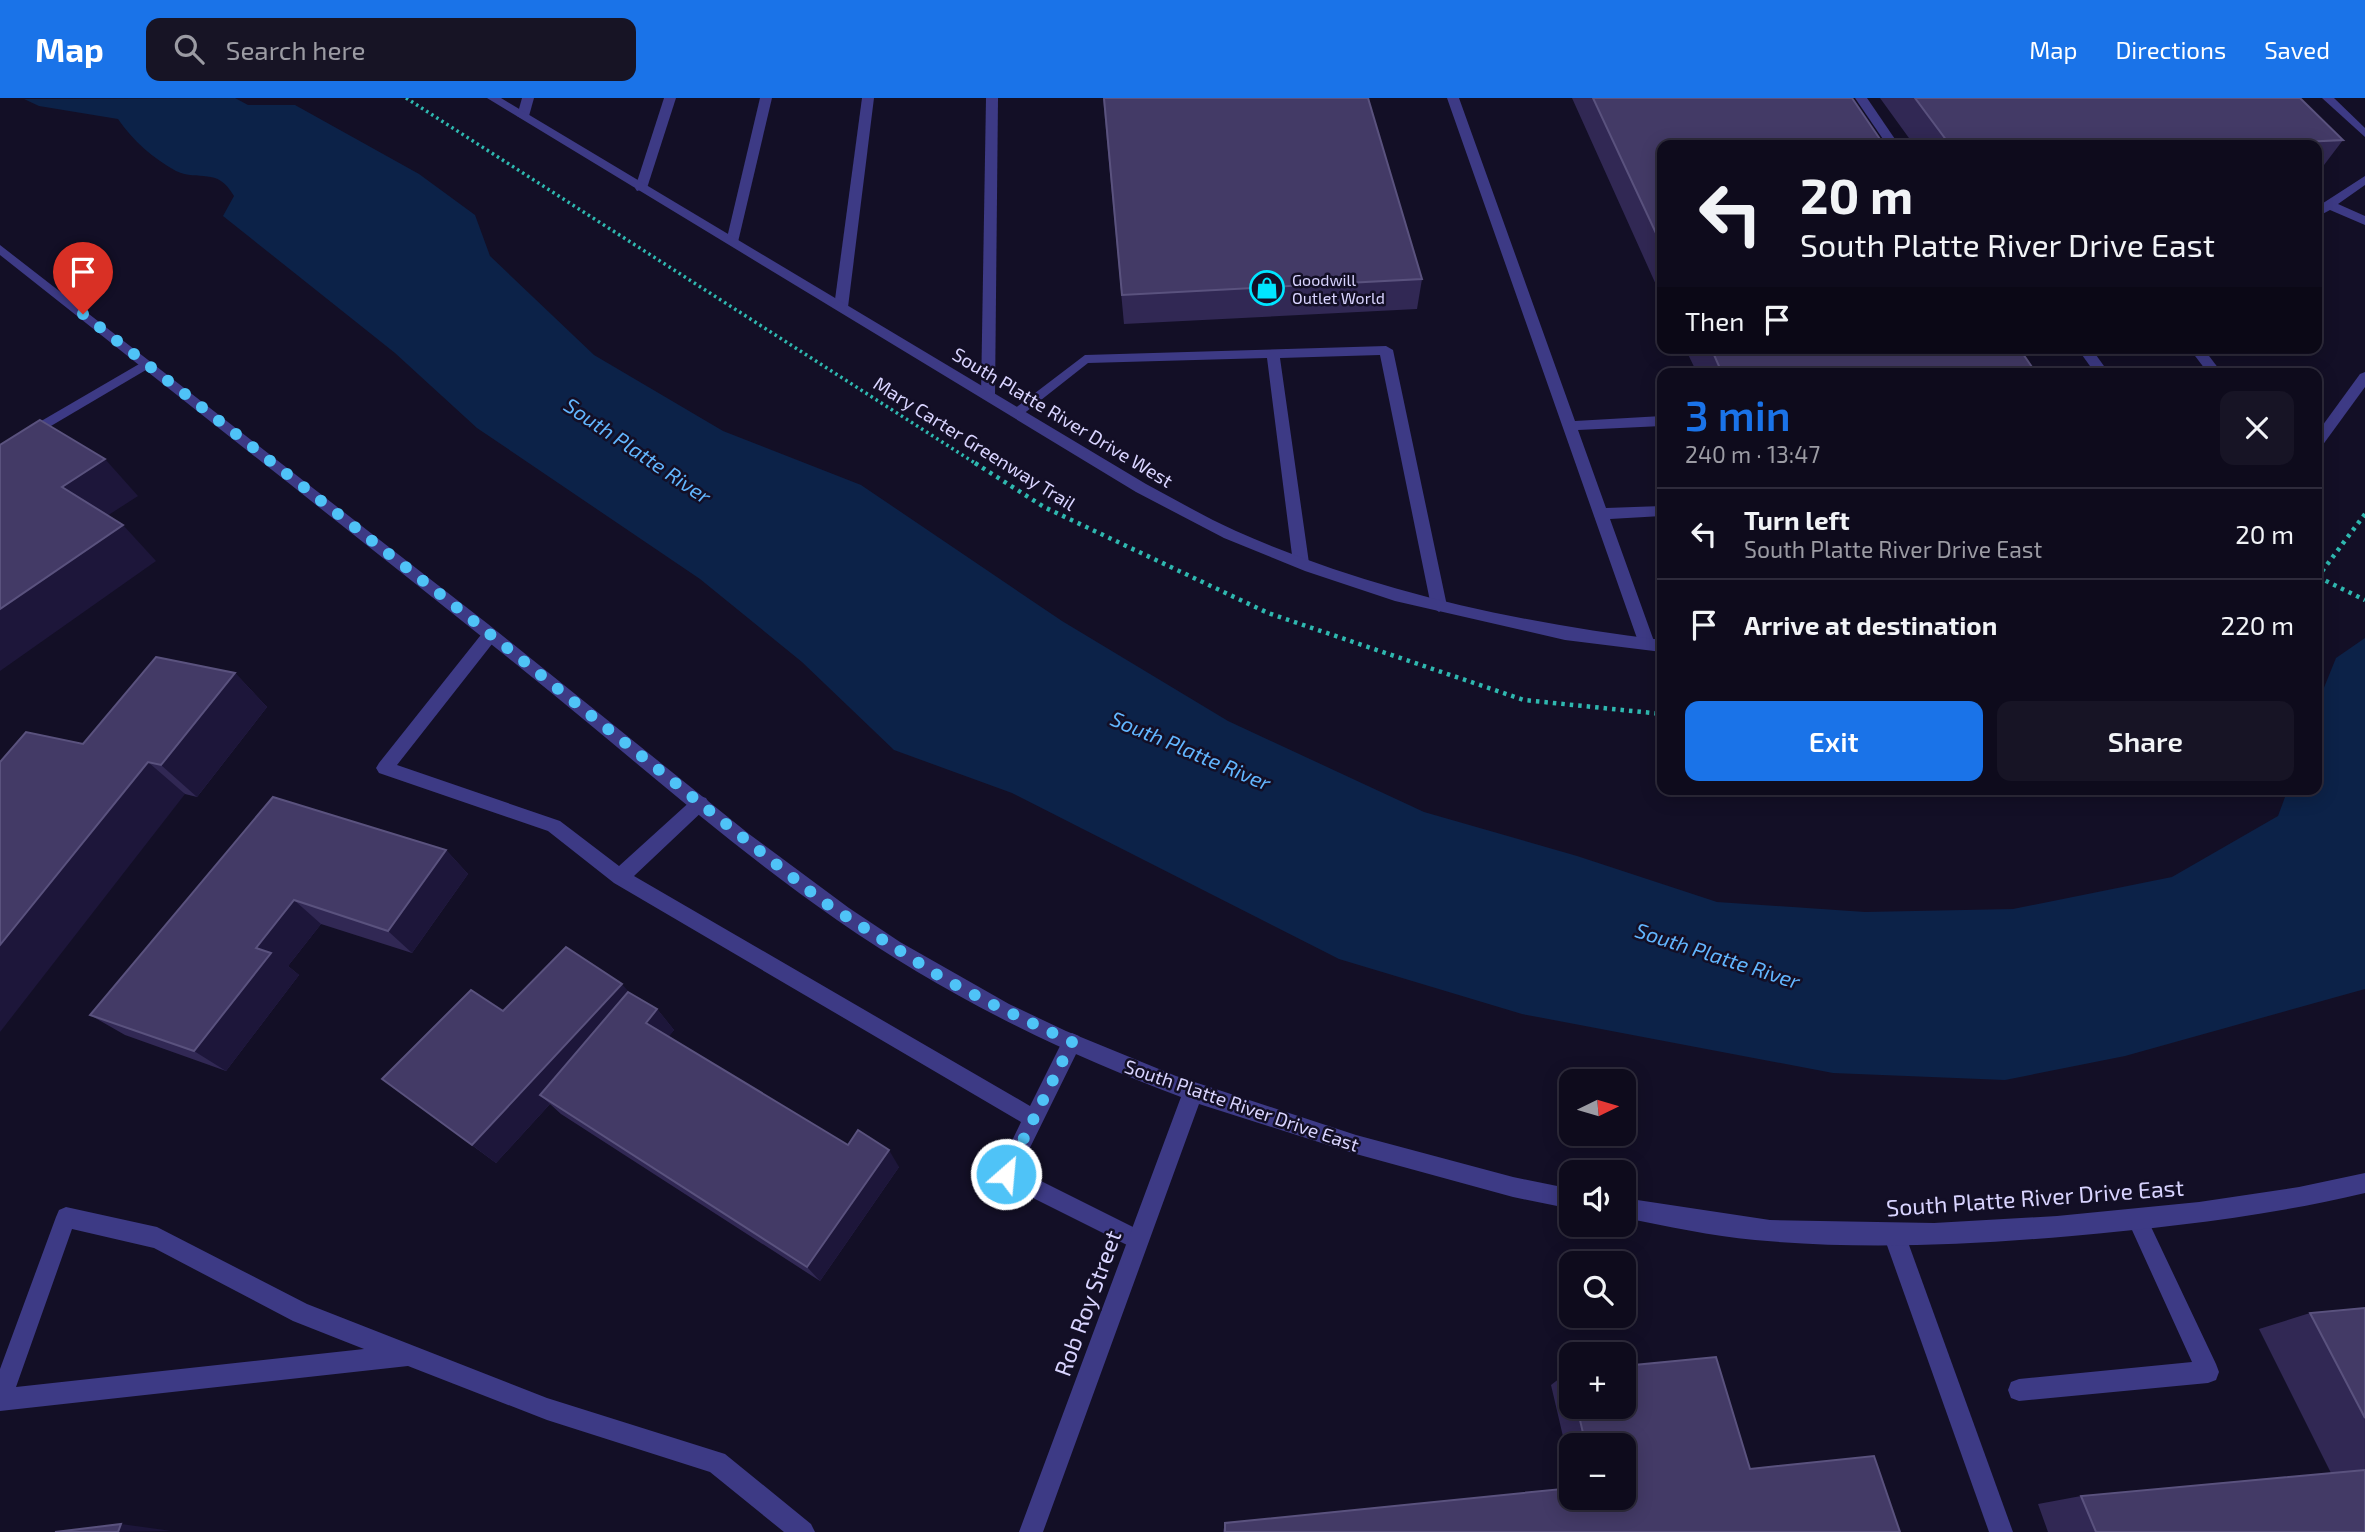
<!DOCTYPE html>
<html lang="en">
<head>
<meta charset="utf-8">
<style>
  body { margin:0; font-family:"Exo 2",sans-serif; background:#171425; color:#f1f3f6; height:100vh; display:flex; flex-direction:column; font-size:26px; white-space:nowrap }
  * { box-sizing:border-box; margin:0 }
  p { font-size:23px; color:#9b9ba3 }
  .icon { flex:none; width:38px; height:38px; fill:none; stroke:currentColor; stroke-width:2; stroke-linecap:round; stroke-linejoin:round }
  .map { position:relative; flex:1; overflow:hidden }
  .drawer { position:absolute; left:1657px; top:270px; width:665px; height:427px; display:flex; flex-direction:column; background:#0e0b1c; border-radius:14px; box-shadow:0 4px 18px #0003,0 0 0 2px #2e2b3b }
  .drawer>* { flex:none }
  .guide { position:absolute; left:1657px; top:42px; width:665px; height:214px; border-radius:14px; box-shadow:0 4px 18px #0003,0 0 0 2px #2e2b3b; background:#0e0b1c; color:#f1f3f6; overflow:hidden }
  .needle { width:46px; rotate:85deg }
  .tools { position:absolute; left:1559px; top:971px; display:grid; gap:14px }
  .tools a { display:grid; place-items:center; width:77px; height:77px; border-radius:14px; background:#0e0b1c; box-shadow:0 4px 18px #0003,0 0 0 2px #2e2b3b; font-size:35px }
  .pin { position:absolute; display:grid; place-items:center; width:60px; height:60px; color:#fff; margin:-72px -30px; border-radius:50% 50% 50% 0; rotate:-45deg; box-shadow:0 0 7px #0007 }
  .pin .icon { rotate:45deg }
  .me { position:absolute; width:77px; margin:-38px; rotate:27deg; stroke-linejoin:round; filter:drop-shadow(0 0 5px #0008) }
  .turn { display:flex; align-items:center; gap:24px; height:147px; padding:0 28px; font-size:32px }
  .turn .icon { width:91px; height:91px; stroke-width:2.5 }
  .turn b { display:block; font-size:49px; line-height:60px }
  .then { display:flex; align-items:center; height:66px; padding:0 28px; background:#0003; gap:14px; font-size:26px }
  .round { display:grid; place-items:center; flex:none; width:74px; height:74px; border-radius:14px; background:#171425 }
  .overview { display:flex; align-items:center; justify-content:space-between; height:119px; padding:0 28px }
  h1 { font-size:42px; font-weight:600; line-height:52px; color:#1a73e8 }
  .primary-button { display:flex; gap:14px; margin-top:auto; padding:14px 28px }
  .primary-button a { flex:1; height:80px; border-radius:14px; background:#1a73e8; color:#fff; font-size:28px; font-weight:600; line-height:80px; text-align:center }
  .primary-button a+a { background:#171425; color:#f1f3f6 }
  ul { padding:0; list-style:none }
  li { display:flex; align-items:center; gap:21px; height:91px; padding:0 28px; border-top:2px solid #2e2b3b }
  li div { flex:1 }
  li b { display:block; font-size:26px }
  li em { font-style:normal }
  header { display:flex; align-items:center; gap:42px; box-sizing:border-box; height:98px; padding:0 35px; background:#1a73e8; color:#fff }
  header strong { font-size:33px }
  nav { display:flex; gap:38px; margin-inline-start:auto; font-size:24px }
  .search { width:490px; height:63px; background:#171425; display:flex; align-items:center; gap:18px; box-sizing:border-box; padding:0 24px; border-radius:14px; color:#9b9ba3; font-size:26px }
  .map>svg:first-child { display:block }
  .water { fill:#0c2248 }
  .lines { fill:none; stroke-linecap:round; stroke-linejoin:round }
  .path-far1 { stroke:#2fb8b0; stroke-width:3.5; stroke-dasharray:2.5 3.5; stroke-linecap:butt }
  .path { stroke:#2fb8b0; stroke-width:4.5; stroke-dasharray:3.5 5; stroke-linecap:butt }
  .service { fill:#3d3a85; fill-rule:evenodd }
  .minor { fill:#3d3a85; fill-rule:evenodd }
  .tertiary { fill:#3d3a85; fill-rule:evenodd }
  .wall { fill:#312854 }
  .shaded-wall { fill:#1d163a }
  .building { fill:#433a66; stroke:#5a527e; stroke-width:2 }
  .route { stroke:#4fc3f7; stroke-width:12; stroke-dasharray:0 21.6 }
  .labels { text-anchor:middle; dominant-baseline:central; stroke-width:5; stroke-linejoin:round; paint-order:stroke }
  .far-poi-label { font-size:16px; fill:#d9d4ff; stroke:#130f26; text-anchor:start }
  .street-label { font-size:19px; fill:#d9d4ff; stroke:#130f26 }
  .water-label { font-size:21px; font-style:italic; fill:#62b6ff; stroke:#130f26 }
  .near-street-label { font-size:23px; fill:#d9d4ff; stroke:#130f26 }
</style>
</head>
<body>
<header>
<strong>Map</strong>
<div class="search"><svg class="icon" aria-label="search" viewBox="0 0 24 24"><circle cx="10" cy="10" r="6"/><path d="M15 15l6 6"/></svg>Search here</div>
<nav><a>Map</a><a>Directions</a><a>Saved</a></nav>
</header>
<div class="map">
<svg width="2365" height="1434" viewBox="0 0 2365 1434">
  <rect width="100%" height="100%" fill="#130f26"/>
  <path class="water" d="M235,0L248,7H295L419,76L475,117L490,158L594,257L723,333L861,387L1062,523L1228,623L1424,714L1577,758L1717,804L1865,814L2013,811L2172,779L2278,718L2288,691H2317L2319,602L2336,560L2365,540V891L2125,958L2005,982L1833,975L1522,916L1339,861L1012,695L894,652L802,564L700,481L477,330L395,255L223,118L234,98C217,68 199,84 176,73C153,60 133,43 118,21L39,8L24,1Z"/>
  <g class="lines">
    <path class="path-far1" d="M406,0L978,367"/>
    <g class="path">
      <path d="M975,365L1044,409L1268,515L1524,602L1662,616"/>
      <path d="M2318,479L2365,502"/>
      <path d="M2317,480L2365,416"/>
    </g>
    <g class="service">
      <path d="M664,0H676L647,90L637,93L635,90Z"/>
      <path d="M760,0H772L738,144L732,148L726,144Z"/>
      <path d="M862,0H874L848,209L841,213L834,209Z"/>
      <path d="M986,0H998L995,297L988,302L981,297Z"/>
      <path d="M1447,0H1459L1575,323L1662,318V328L1578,332L1606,410L1662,408V418L1610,421L1655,546L1653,550H1641L1639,546Z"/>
      <path d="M1855,0H1867L1899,47H1887Z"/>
      <path d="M2322,0H2334L2365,30V39Z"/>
      <path d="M2365,78V87L2338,106L2365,118V127L2330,112L2317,119V109Z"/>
      <path d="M1386,248L1393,252L1447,508L1439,514L1431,508L1380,257L1280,260L1309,465L1301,471L1293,465L1267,260L1088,265L1022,317L1017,319L1010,314L1085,257Z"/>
      <path d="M2077,250H2091L2109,275H2095Z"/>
      <path d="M2189,250H2203L2222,275H2208Z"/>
      <path d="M146,262L153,266L151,269L0,358V347Z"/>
      <path d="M490,531L498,537L496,541L397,667L560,723L619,768L694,700L700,698L706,700L709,705L706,710L634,778L1030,1008L1065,938L1072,935L1079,938L1082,944L1079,950L1019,1072L1145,1135L1149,1142L1145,1149L1138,1153L1131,1149L999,1083L996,1076L1021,1024L614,785L548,733L379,675L376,670L379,665L484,533Z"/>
      <path d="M66,1109L157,1129L307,1206L547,1300L725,1356L811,1426L815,1434H784L710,1374L547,1322L408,1268L0,1313V1271L56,1119L59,1112ZM72,1131L154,1150L293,1223L364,1251L16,1289Z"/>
      <path d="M2137,1111L2144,1114L2216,1266L2219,1274L2216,1282L2208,1285L2019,1303L2011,1300L2008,1292L2011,1284L2019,1281L2192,1264L2127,1121L2130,1114Z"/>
      <path d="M1894,1125L1901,1129L1905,1136L2013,1434H1989L1883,1136L1887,1129Z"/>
    </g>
    <g class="minor">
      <path d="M522,0H534L529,18L523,21L517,18Z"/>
      <path d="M0,147L488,526L749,736L849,810L900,844L1009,906L1066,933L1176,978L1356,1037L1513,1079L1572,1091V1111L1513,1099L1356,1056L1199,1006L1043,1434H1019L1181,999C1060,954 943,896 837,822C727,746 627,655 522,571C349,432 174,295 0,157Z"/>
      <path d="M2365,1075V1095C2269,1118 2170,1129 2072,1138C1967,1147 1860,1152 1755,1142C1711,1138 1667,1128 1624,1120V1100L1770,1122L1934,1125L2057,1118L2199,1104L2299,1089Z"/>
    </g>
    <g class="tertiary">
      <path d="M487,0H501L1146,386C1176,402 1205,419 1236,433C1371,493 1516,524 1662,542V554L1565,542L1395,503L1305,473L1224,440L1136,394Z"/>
      <path d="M2365,274V289L2322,348L2317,350V335L2360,276Z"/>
    </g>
  </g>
  <g class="wall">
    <path d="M1103,0H1368L1422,181L1417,211L1124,226Z"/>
    <path d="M1572,0H1852L1662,47V200Z"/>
    <path d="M1880,0H2300L2343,42L2321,71L2317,72V47H1914Z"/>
    <path d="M1685,250H2019L2036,275H1697Z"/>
    <path d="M235,575L267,609L197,699L185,696L83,646Z"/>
    <path d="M273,699L446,752L468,776L412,855L321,826L288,868L299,877L226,973L125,937L90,917Z"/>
    <path d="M629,895L657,911L674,932L668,939L848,1047L899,1069L820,1183L561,1016L550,1006L496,1065L382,981L503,913Z"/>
    <path d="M2365,1210V1434H2048L2038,1406L2081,1398L2331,1375L2259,1231L2310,1215Z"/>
    <path d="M1569,1273H1572V1309H1624L1750,1371L1900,1434H1223L1225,1425L1624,1400V1348H1572V1377L1551,1287Z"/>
  </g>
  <g class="shaded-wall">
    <path d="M105,361L138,398L96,425L62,389Z"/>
    <path d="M123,427L156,463L0,573V511Z"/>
    <path d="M235,575L267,609L197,699L161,667Z"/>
    <path d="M148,664L185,696L0,934V847Z"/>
    <path d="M446,752L468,776L412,855L388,833Z"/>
    <path d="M294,802L321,826L288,868L299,877L226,973L194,953L256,850Z"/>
    <path d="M622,886L640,907L540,997L550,1006L496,1065L472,1047Z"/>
    <path d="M657,911L674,932L663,946L646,925Z"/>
    <path d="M889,1052L899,1069L820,1183L807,1169Z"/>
    <path d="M121,1426L172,1433L118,1434Z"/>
  </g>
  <g class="building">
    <path d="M1104,0H1368L1422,181L1122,197Z"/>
    <path d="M1593,0H1852L1884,47H1662V148Z"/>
    <path d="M1915,0H2300L2343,42L2240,47H1950Z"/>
    <path d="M1711,250H2019L2036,275H1722Z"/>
    <path d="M40,322L105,361L62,389L123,427L0,511V347Z"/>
    <path d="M156,559L235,575L161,667L148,664L0,847V664L26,634L83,646Z"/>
    <path d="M273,699L446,752L388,833L294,802L256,850L271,855L194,953L90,917Z"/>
    <path d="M566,849L622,886L472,1047L382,981L471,892L503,913Z"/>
    <path d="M628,894L657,911L646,925L848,1047L858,1032L889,1052L807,1169L540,997Z"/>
    <path d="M2365,1210V1320L2310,1215Z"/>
    <path d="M1716,1259L1750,1371L1874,1358L1900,1434H1225V1425L1572,1390V1400H1624V1348H1586L1577,1309H1624V1268Z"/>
    <path d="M2365,1372V1434H2096L2081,1398Z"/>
    <path d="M121,1426L118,1434H55Z"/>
  </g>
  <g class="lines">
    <path class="route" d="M83,216L445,500L822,803L944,881L998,909L1072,944L1006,1076"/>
  </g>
  <defs>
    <g id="shop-ring" transform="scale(1.75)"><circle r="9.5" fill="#130f26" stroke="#00e5ff" stroke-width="1.5"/><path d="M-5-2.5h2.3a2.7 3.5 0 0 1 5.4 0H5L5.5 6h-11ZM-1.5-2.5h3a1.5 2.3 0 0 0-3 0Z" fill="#00e5ff"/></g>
  </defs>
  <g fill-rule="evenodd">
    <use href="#shop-ring" x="1267" y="190"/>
  </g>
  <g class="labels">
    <g class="far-poi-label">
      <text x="1292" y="181">Goodwill<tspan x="1292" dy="18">Outlet World</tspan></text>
    </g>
    <g class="street-label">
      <text transform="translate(1063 319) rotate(31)">South Platte River Drive West</text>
      <text transform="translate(975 345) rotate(32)">Mary Carter Greenway Trail</text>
      <text transform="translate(1242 1007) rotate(19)">South Platte River Drive East</text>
    </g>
    <g class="water-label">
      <text transform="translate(638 352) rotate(34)">South Platte River</text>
      <text transform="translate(1191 652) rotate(23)">South Platte River</text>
      <text transform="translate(1718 857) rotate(18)">South Platte River</text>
    </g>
    <g class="near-street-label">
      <text transform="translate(2035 1099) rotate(-4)">South Platte River Drive East</text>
      <text transform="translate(1087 1205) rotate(-70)">Rob Roy Street</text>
    </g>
  </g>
</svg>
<div class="tools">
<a><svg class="needle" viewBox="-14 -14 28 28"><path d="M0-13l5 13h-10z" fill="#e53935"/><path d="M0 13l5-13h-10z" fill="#9b9ba3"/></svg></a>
<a><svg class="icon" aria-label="sound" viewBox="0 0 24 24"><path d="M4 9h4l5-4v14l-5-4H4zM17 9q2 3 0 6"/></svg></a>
<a><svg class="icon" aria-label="search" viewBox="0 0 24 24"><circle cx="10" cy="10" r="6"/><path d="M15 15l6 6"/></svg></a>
<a>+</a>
<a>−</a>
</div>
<div class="pin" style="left:83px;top:216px;background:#d93025"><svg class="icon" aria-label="arrive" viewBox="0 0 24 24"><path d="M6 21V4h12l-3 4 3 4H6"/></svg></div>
<svg class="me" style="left:1006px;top:1076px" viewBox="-20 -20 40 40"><circle r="17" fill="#4fc3f7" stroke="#fff" stroke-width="3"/><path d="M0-11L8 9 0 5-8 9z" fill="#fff"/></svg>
<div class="guide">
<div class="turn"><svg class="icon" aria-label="left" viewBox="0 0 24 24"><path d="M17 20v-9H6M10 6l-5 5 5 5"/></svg><div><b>20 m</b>South Platte River Drive East</div></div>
<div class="then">Then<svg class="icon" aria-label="arrive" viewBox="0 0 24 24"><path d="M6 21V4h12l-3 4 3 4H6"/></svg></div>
</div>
<section class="drawer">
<div class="overview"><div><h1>3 min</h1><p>240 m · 13:47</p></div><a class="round"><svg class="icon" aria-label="close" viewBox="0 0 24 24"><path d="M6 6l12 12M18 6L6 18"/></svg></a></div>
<ul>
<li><svg class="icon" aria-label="left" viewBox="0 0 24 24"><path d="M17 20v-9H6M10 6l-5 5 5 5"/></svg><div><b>Turn left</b><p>South Platte River Drive East</p></div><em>20 m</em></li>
<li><svg class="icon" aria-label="arrive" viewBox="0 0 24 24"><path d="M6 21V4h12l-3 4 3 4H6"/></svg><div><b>Arrive at destination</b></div><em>220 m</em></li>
</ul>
<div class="primary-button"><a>Exit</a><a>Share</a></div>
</section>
</div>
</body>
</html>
